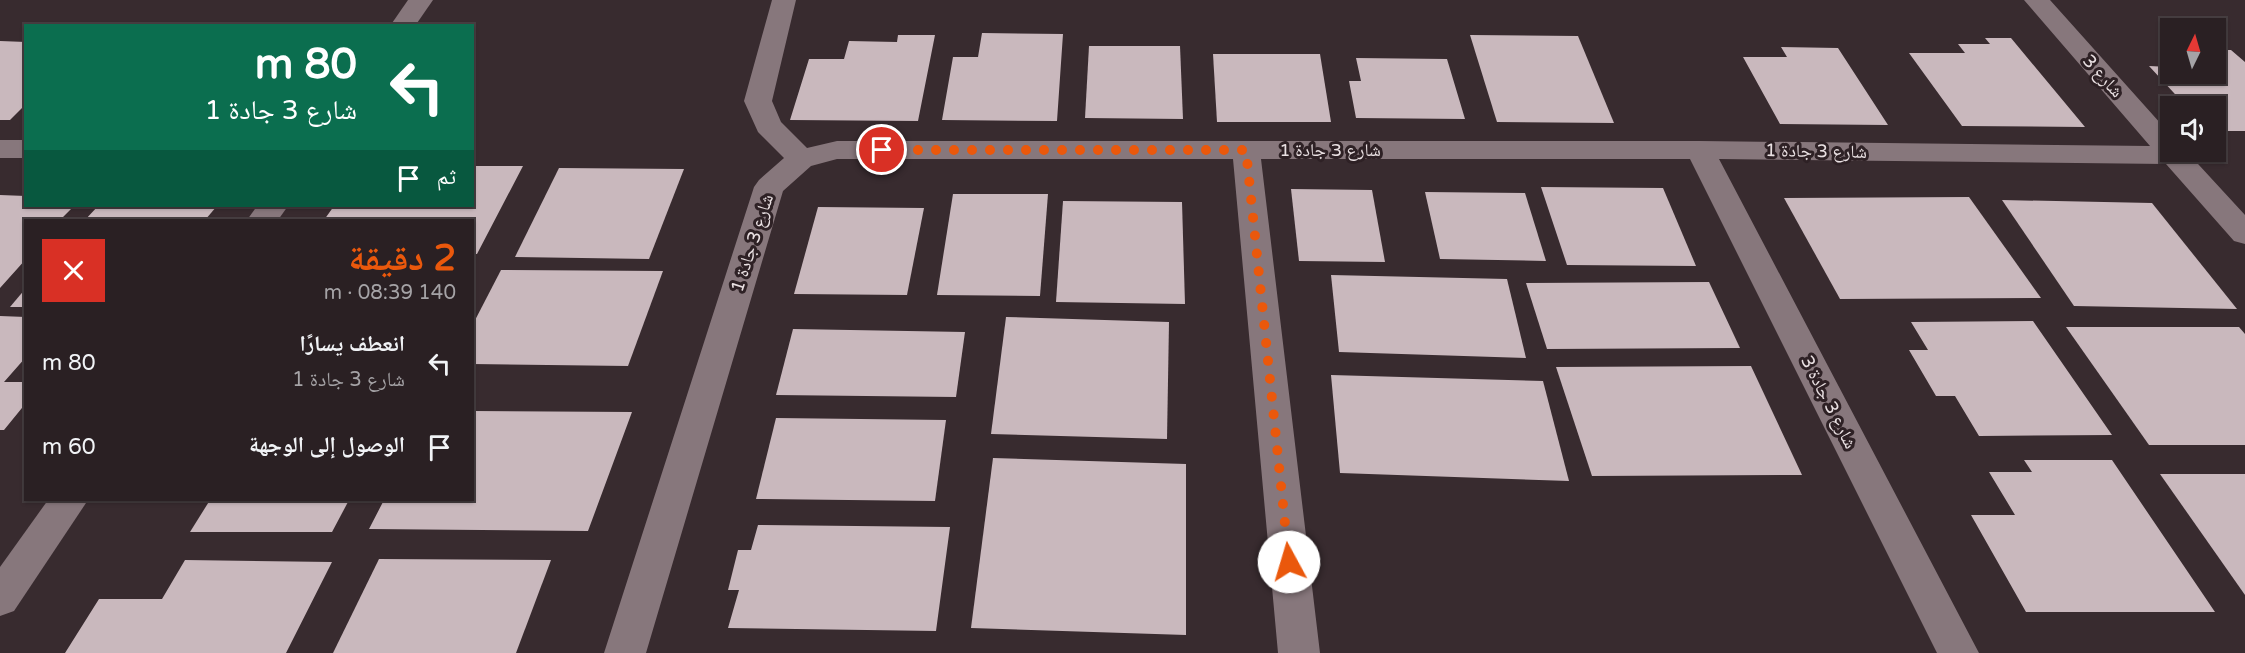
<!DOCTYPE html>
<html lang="ar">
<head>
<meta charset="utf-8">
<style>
  body { margin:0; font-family:"Varela Round","Noto Naskh Arabic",sans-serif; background:#362d30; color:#f1f3f6; direction:rtl; height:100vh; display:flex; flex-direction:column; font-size:22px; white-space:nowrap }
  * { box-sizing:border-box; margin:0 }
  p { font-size:20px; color:#a5a3a6 }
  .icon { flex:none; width:33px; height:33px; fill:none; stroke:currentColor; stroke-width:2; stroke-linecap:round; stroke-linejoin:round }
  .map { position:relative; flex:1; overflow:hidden; direction:ltr }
  .panel { position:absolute; left:24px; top:219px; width:450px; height:282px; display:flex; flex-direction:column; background:#2a2023; border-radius:0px; box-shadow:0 2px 4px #0004,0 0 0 2px #463e41; direction:rtl }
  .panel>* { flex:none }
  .top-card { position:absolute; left:24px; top:24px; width:450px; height:183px; border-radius:0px; box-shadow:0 2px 4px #0004,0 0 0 2px #463e41; direction:rtl; background:#0b6e4f; color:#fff; overflow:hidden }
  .needle { width:39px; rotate:5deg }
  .tools { position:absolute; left:2160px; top:18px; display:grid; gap:12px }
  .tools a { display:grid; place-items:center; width:66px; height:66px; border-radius:0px; background:#2a2023; box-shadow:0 2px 4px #0004,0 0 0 2px #463e41; font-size:30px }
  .pin { position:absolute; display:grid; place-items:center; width:51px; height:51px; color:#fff; margin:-26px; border:3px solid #fff; border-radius:50%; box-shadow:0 2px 6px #0007 }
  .me { position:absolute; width:66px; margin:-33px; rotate:354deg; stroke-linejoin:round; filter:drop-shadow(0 0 4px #0008) }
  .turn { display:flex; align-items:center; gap:21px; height:126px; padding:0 18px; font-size:27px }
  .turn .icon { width:78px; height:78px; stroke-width:2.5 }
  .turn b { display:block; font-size:42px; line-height:51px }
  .then { display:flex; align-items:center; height:57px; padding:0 18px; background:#0003; gap:12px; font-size:22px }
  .round { display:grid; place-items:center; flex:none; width:63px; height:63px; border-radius:0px; background:#362d30 }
  .head { display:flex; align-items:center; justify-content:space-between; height:102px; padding:0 18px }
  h1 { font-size:36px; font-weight:800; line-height:45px; color:#ea580c }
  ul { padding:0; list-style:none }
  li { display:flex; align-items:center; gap:18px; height:84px; padding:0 18px }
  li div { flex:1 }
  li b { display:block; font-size:22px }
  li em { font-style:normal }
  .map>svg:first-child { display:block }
  .building { fill:#c9b8bd }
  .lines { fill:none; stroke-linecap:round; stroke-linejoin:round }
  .minor { fill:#87777c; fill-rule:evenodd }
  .route { stroke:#ea580c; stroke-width:10; stroke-dasharray:0 18 }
  .labels { text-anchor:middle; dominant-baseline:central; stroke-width:6; stroke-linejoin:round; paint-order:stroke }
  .street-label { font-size:18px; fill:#e9e0e2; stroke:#2e2125 }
</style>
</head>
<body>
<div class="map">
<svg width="2245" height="653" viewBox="0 0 2245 653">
  <rect width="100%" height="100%" fill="#382b2f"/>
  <g class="building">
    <path d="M982,33L1063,34L1057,121L942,120L953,57H978Z"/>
    <path d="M898,35H935L918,121L790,120L809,59H844L849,41L897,42Z"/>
    <path d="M1470,35L1578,36L1614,123L1497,122Z"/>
    <path d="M1985,38H2011L2085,127L1962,126L1909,53H1965L1958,44H1990Z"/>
    <path d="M0,41L26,42V104L10,120H0Z"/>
    <path d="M1089,46H1180L1183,119L1085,118Z"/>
    <path d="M1781,47L1838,48L1888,125L1780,124L1743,57H1787Z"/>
    <path d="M2216,50H2231L2245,62V131H2216V106H2186L2149,66L2170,67V74H2216Z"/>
    <path d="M1213,54H1320L1331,122H1217Z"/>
    <path d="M1356,58L1447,59L1465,119L1356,118L1349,81H1361Z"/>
    <path d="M472,166H523L477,254H472V220H324L334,206H472Z"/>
    <path d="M559,168L684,169L649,259L515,257Z"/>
    <path d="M1541,187L1663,188L1696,266L1567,265Z"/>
    <path d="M1291,189L1372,190L1385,262L1299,261Z"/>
    <path d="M1425,192L1525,193L1546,261L1440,259Z"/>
    <path d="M953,194H1048L1040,296L937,295Z"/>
    <path d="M0,195L26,196V206H74L60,220H26V259L0,288Z"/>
    <path d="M1969,197L2041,298L1840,299L1784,198Z"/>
    <path d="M2002,200L2152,203L2237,309L2074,306Z"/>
    <path d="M1063,201L1182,202L1185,304L1056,302Z"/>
    <path d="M98,206H217L205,220H85Z"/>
    <path d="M818,207L924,208L907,295L794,294Z"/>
    <path d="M501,270L663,271L628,366L472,364V326Z"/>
    <path d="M1331,275L1507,279L1526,358L1339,352Z"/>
    <path d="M1709,282L1740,348L1547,349L1526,283Z"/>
    <path d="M26,288V307H10Z"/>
    <path d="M0,316L26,317V357L4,382H26V403L4,430H0Z"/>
    <path d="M1006,317L1169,322L1167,439L991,434Z"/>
    <path d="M2033,321L2112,435L1979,436L1955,396H1936L1909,350H1928L1911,322Z"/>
    <path d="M2066,327H2239L2245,334V445H2149Z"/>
    <path d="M793,329L965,332L956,397L776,395Z"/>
    <path d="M1751,366L1802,475L1592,476L1556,367Z"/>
    <path d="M1331,375L1543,381L1569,481L1340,473Z"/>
    <path d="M472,411L632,412L588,531L369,529L384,500H472Z"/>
    <path d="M776,418L946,420L935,501L756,499Z"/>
    <path d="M993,458L1186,464V635L971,628Z"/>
    <path d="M2024,460H2112L2215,612H2026L1971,515H2015L1989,472H2032Z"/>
    <path d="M2160,474H2245V595Z"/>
    <path d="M210,500H349L332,532H190Z"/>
    <path d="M758,525L950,527L936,631L728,628L739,590H728L738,550H751Z"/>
    <path d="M379,559L551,560L516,653H333Z"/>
    <path d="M185,560L332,562L286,653H65L99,599H162Z"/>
  </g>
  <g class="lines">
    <g class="minor">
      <path d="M408,0H433L415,26H390Z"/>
      <path d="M772,0H796L772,101L781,122L807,148L837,141H1700L2150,146L2024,0H2050L2170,134V152H2187L2245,215V244L2234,241L2166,164L1719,159L1979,653H1937L1690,159H1261L1320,653H1278L1233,159H837L811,166L783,191L646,653H604L754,187L759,180L784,158L758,132L744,101Z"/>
      <rect x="0" y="140" width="26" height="18"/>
      <path d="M257,206H288L278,220H247Z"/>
      <path d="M48,500H88L14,611L0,616V567Z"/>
    </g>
  </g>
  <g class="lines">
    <path class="route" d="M882,150H1246L1289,562"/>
  </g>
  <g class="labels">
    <g class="street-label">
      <text transform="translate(2103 76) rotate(48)">شارع 3</text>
      <text x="1330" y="150">شارع 3 جادة 1</text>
      <text transform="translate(1816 151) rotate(1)">شارع 3 جادة 1</text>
      <text transform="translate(752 243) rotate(-72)">شارع 3 جادة 1</text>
      <text transform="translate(1829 402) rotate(63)">شارع 3 جادة 3</text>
    </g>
  </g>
</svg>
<div class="tools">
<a><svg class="needle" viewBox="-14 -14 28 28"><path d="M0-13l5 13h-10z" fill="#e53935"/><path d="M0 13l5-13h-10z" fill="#a5a3a6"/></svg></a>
<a><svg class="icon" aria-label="sound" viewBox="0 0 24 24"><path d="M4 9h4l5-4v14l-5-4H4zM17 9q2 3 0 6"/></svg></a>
</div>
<div class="pin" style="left:882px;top:150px;background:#d93025"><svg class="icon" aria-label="arrive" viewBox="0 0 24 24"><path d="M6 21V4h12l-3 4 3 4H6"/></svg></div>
<svg class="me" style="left:1289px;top:562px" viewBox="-20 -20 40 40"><circle r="19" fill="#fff"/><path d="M0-13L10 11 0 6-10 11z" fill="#ea580c"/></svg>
<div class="top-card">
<div class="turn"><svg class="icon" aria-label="left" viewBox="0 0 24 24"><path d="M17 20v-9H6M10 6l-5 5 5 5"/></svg><div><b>80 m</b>شارع 3 جادة 1</div></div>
<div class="then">ثم<svg class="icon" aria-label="arrive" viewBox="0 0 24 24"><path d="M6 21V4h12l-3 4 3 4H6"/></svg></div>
</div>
<section class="panel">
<div class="head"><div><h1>2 دقيقة</h1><p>140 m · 08:39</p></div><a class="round" style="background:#d93025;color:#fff"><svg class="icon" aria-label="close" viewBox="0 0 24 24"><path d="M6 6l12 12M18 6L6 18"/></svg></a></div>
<ul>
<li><svg class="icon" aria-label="left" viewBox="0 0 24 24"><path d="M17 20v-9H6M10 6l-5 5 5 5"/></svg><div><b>انعطف يسارًا</b><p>شارع 3 جادة 1</p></div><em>80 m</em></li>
<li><svg class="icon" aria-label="arrive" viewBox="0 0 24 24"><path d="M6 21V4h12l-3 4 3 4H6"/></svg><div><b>الوصول إلى الوجهة</b></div><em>60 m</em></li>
</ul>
</section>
</div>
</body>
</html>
